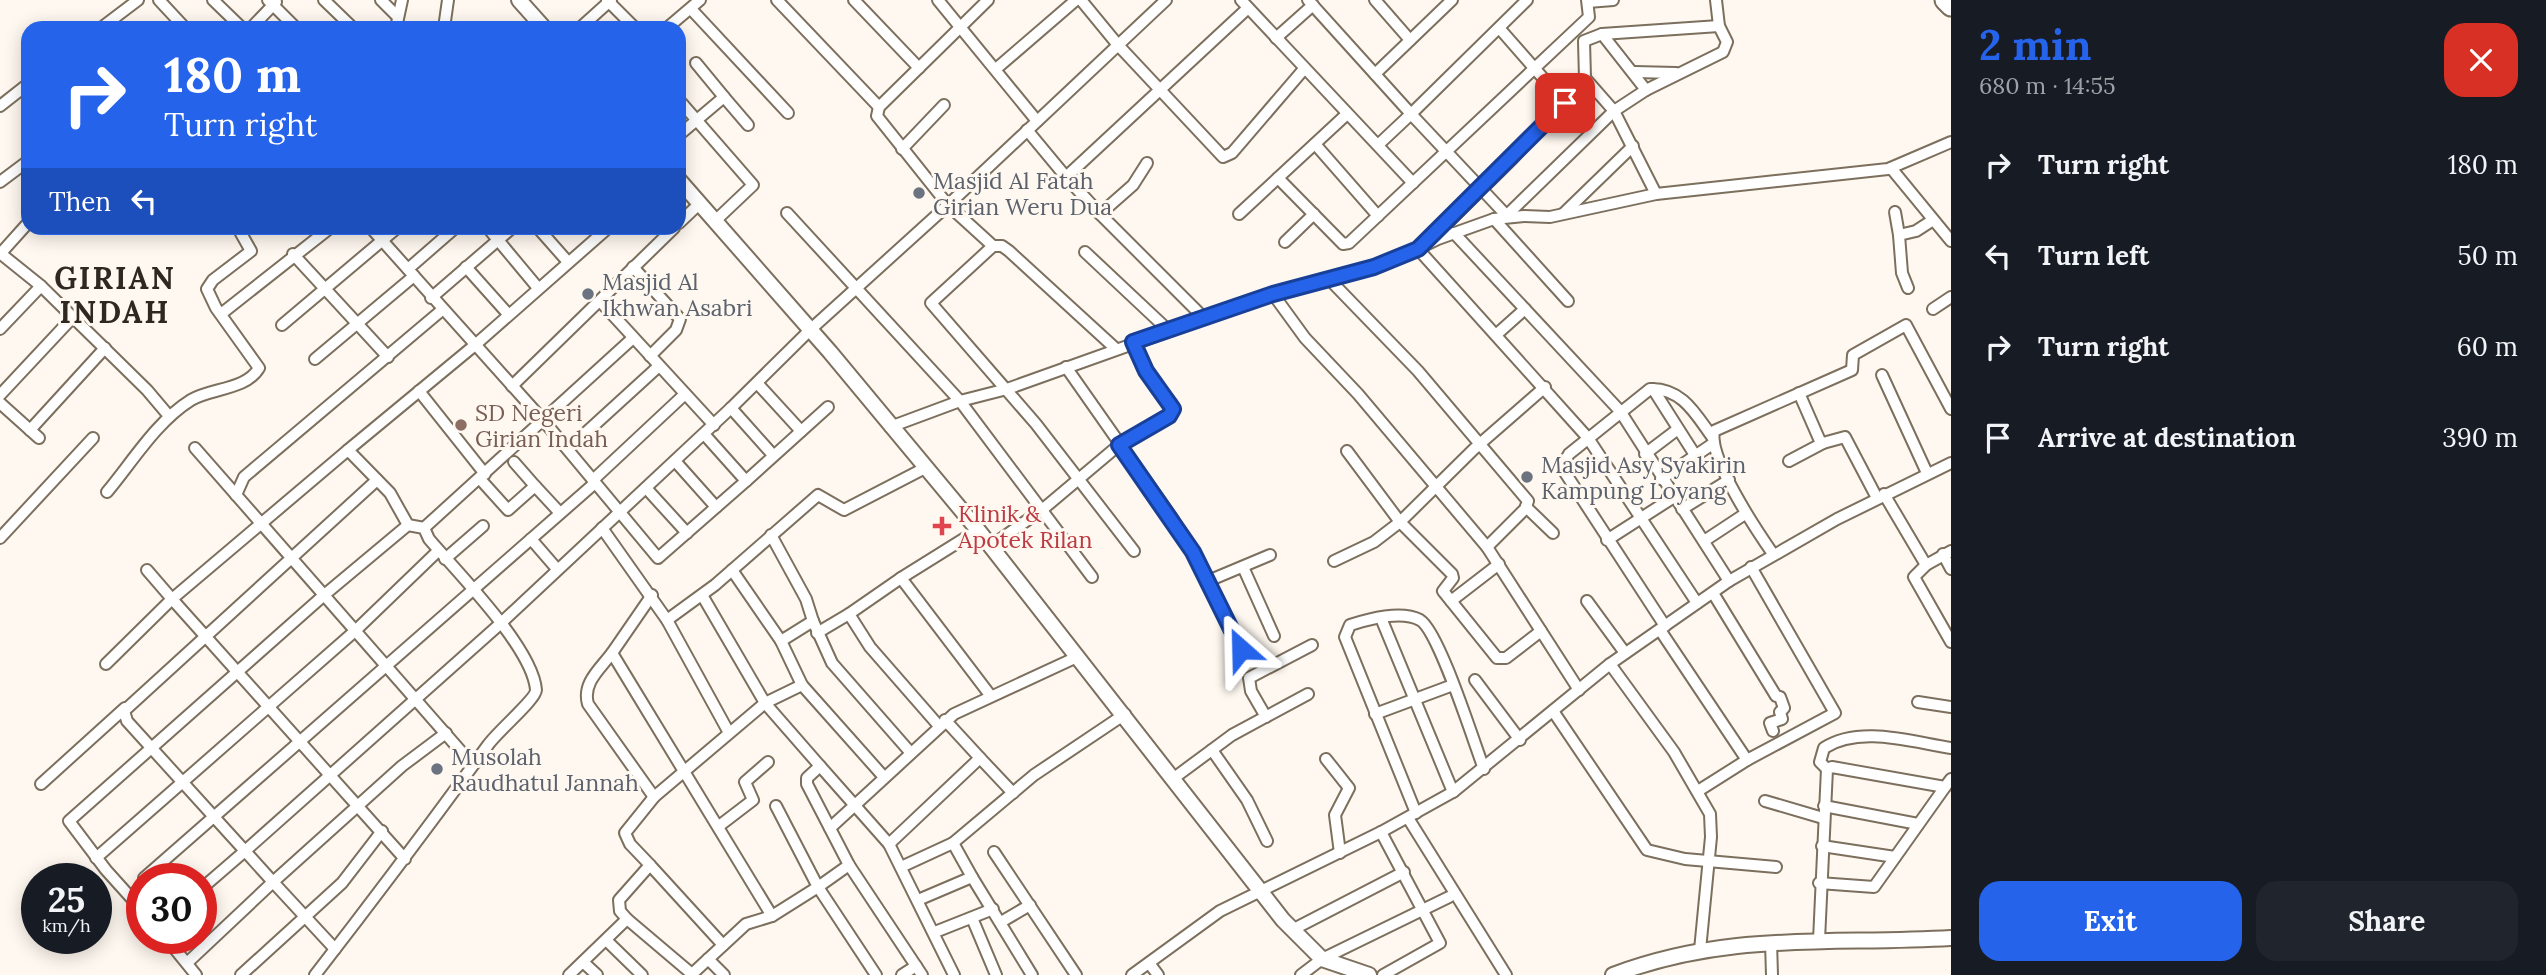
<!DOCTYPE html>
<html lang="en">
<head>
<meta charset="utf-8">
<style>
  body { margin:0; font-family:Lora,serif; background:#20242c; color:#f1f3f6; height:100vh; display:flex; flex-direction:column; font-size:26px; white-space:nowrap }
  * { box-sizing:border-box; margin:0 }
  p { font-size:23px; color:#9ea1a6 }
  .icon { flex:none; width:38px; height:38px; fill:none; stroke:currentColor; stroke-width:2; stroke-linecap:round; stroke-linejoin:round }
  .map { position:relative; flex:1; overflow:hidden }
  .panel { display:flex; flex-direction:column; background:#171b24; width:595px }
  .panel>* { flex:none }
  .guide { position:absolute; left:21px; top:21px; width:665px; height:214px; border-radius:21px; box-shadow:0 4px 18px #0003; background:#2563eb; color:#fff; overflow:hidden }
  .speed { position:absolute; left:21px; top:863px; display:flex; gap:14px; font-size:35px; font-weight:700; text-align:center }
  .speed>* { display:grid; place-content:center; width:91px; height:91px; border-radius:50%; background:#171b24; box-shadow:0 4px 18px #0003; line-height:1 }
  .speed small { font-size:18px; font-weight:400 }
  .speed .limit { border:10px solid #d22; background:#fff; color:#111 }
  .pin { position:absolute; display:grid; place-items:center; width:60px; height:60px; color:#fff; margin:-30px; border-radius:14px; box-shadow:0 4px 10px #0006 }
  .me { position:absolute; width:77px; margin:-38px; rotate:335deg; stroke-linejoin:round; filter:drop-shadow(0 0 5px #0008) }
  .turn { display:flex; align-items:center; gap:24px; height:147px; padding:0 28px; font-size:32px }
  .turn .icon { width:91px; height:91px; stroke-width:2.5 }
  .turn b { display:block; font-size:49px; line-height:60px }
  .then { display:flex; align-items:center; height:66px; padding:0 28px; background:#0003; gap:14px; font-size:26px }
  .round { display:grid; place-items:center; flex:none; width:74px; height:74px; border-radius:21px; background:#20242c }
  .overview { display:flex; align-items:center; justify-content:space-between; height:119px; padding:0 28px }
  h1 { font-size:42px; font-weight:800; line-height:52px; color:#2563eb }
  .button { display:flex; gap:14px; margin-top:auto; padding:14px 28px }
  .button a { flex:1; height:80px; border-radius:21px; background:#2563eb; color:#fff; font-size:28px; font-weight:800; line-height:80px; text-align:center }
  .button a+a { background:#20242c; color:#f1f3f6 }
  ul { padding:0; list-style:none }
  li { display:flex; align-items:center; gap:21px; height:91px; padding:0 28px }
  li div { flex:1 }
  li b { display:block; font-size:26px }
  li em { font-style:normal }
  main { display:flex; flex:1; min-height:0 }
  .map>svg:first-child { display:block }
  .lines { fill:none; stroke-linecap:round; stroke-linejoin:round }
  .street-casing { stroke:#7c6f5d; stroke-width:14 }
  .secondary-casing { stroke:#7c6f5d; stroke-width:18 }
  .highway-casing { stroke:#7c6f5d; stroke-width:23 }
  .street { stroke:#fff; stroke-width:10 }
  .secondary { stroke:#fff; stroke-width:14 }
  .highway { stroke:#fff; stroke-width:19 }
  .route-casing { stroke:#184099; stroke-width:18 }
  .route { stroke:#2563eb; stroke-width:12 }
  .worship-dot { fill:#6b7280; stroke:#fef8f0; stroke-width:2.5 }
  .education-dot { fill:#8d6e63; stroke:#fef8f0; stroke-width:2.5 }
  .health-dot { fill:#e0444e; stroke:#fef8f0; stroke-width:2.5 }
  .labels { text-anchor:middle; dominant-baseline:central; stroke-width:6; stroke-linejoin:round; paint-order:stroke }
  .worship-label { font-size:23px; fill:#5b616d; stroke:#fef8f0; text-anchor:start }
  .education-label { font-size:23px; fill:#785e54; stroke:#fef8f0; text-anchor:start }
  .health-label { font-size:23px; fill:#be3a42; stroke:#fef8f0; text-anchor:start }
  .district-label { font-size:30px; font-weight:bold; letter-spacing:2px; fill:#2e2821; stroke:#fef8f0 }
</style>
</head>
<body>
<main>
<div class="map">
<svg width="1951" height="975" viewBox="0 0 1951 975">
  <rect width="100%" height="100%" fill="#fef8f0"/>
  <g class="lines">
    <g class="street-casing">
      <g id="street">
        <path d="M159,0L185,28"/>
        <path d="M213,0L242,28"/>
        <path d="M268,0L296,28"/>
        <path d="M324,0L353,28"/>
        <path d="M381,0L398,17"/>
        <path d="M607,0L635,28"/>
        <path d="M777,0L879,107"/>
        <path d="M854,0L919,68"/>
        <path d="M938,0L1037,121"/>
        <path d="M988,0L879,107L877,116L948,205L993,246H1002L1009,251L1116,349"/>
        <path d="M1081,0L1118,45L1223,157L1232,153L1304,69"/>
        <path d="M1241,0L1413,183"/>
        <path d="M1308,0L1411,114L1527,0"/>
        <path d="M1375,0L1410,40"/>
        <path d="M1588,2L1613,0"/>
        <path d="M691,9L788,113"/>
        <path d="M101,28L138,0"/>
        <path d="M251,28L276,2"/>
        <path d="M396,28L402,0"/>
        <path d="M444,28L448,0"/>
        <path d="M580,28L611,0"/>
        <path d="M667,28L700,0"/>
        <path d="M1500,29L1565,103"/>
        <path d="M1602,34L1646,90"/>
        <path d="M1276,38L1313,5"/>
        <path d="M696,63L724,97"/>
        <path d="M997,68L1076,0"/>
        <path d="M1634,72L1676,73"/>
        <path d="M1375,74L1452,0"/>
        <path d="M679,100L753,185L714,222"/>
        <path d="M0,106L28,84"/>
        <path d="M1027,130L1066,177L1248,8"/>
        <path d="M679,135L724,97L748,125"/>
        <path d="M1315,144L1378,216"/>
        <path d="M1378,145L1411,114L1507,216"/>
        <path d="M902,149L944,105"/>
        <path d="M1891,168L1951,241"/>
        <path d="M1066,177L1100,214L1133,185L1147,163"/>
        <path d="M1278,178L1343,244L1349,243L1589,17L1587,0"/>
        <path d="M0,182L28,161"/>
        <path d="M1656,194L1614,111L1585,78L1584,41L1602,34L1719,26"/>
        <path d="M1895,212L1899,235"/>
        <path d="M787,213L960,401L1092,577"/>
        <path d="M1564,213L1633,146"/>
        <path d="M1100,214L1204,318"/>
        <path d="M1239,214L1347,114"/>
        <path d="M1505,217L1614,111L1646,90L1723,52L1727,42L1719,26L1716,0"/>
        <path d="M1494,219L1568,301"/>
        <path d="M679,223L699,204"/>
        <path d="M371,228L543,420L658,558L746,481L704,434"/>
        <path d="M488,228L538,288"/>
        <path d="M538,228L568,262"/>
        <path d="M1454,233L1620,411L1729,581"/>
        <path d="M1429,241L1512,159L1585,78"/>
        <path d="M1285,242L1314,214"/>
        <path d="M993,246L931,303L1036,424L1134,551"/>
        <path d="M1418,249L1588,438L1697,603"/>
        <path d="M1085,252L1168,330"/>
        <path d="M0,253L41,286L147,390L169,416"/>
        <path d="M1,253L28,223"/>
        <path d="M293,254L388,357"/>
        <path d="M466,267L508,314"/>
        <path d="M633,267L680,319L676,330L650,356"/>
        <path d="M408,269L455,228"/>
        <path d="M1328,278L1418,371L1528,501L1525,509L1487,547"/>
        <path d="M1908,288L1902,273L1899,235L1916,231L1933,220"/>
        <path d="M1273,294L1305,338L1358,394L1487,547L1579,690"/>
        <path d="M431,298L512,228"/>
        <path d="M600,301L714,425"/>
        <path d="M1933,309L1951,297"/>
        <path d="M221,314L330,228"/>
        <path d="M282,325L397,228"/>
        <path d="M0,329L41,286"/>
        <path d="M1497,334L1525,309"/>
        <path d="M315,359L414,276"/>
        <path d="M1066,367L1172,518L1208,581L1270,555"/>
        <path d="M1882,375L1927,473"/>
        <path d="M757,383L801,431"/>
        <path d="M512,386L674,228"/>
        <path d="M1653,389L1695,455"/>
        <path d="M419,391L485,474"/>
        <path d="M1799,393L1820,441L1823,443L1845,437L1877,498"/>
        <path d="M0,395L73,317"/>
        <path d="M0,403L39,438"/>
        <path d="M731,408L773,455"/>
        <path d="M890,427L960,401L1007,389L1273,294L1392,261L1438,239L1494,219L1524,216L1550,217L1656,194L1888,169L1951,142"/>
        <path d="M30,430L105,348"/>
        <path d="M195,448L473,765"/>
        <path d="M568,449L659,366"/>
        <path d="M348,450L475,345L608,228"/>
        <path d="M1645,454L1678,429"/>
        <path d="M675,461L716,507"/>
        <path d="M1789,461L1823,443"/>
        <path d="M514,462L535,486"/>
        <path d="M480,479L508,510L535,486L560,513"/>
        <path d="M1661,479L1714,443"/>
        <path d="M377,480L124,711L127,721L245,851L500,624L731,408L810,330L948,205L1166,0"/>
        <path d="M593,480L685,394"/>
        <path d="M746,481L828,407"/>
        <path d="M646,488L687,533"/>
        <path d="M107,492C133,461 156,422 191,400C211,388 246,390 259,368L216,308L207,289L213,280L251,251L238,228"/>
        <path d="M1884,494L1926,565"/>
        <path d="M236,495L244,477L442,310"/>
        <path d="M1526,507L1553,533"/>
        <path d="M1682,509L1729,480"/>
        <path d="M424,528L633,338"/>
        <path d="M602,528L667,620L728,731"/>
        <path d="M771,535L806,599L813,621"/>
        <path d="M0,538L93,438"/>
        <path d="M531,539L557,569"/>
        <path d="M1607,540L1674,497"/>
        <path d="M1704,541L1745,514"/>
        <path d="M991,546L1043,509L1119,445L1171,413L1172,404L1146,371L1133,342"/>
        <path d="M1951,551L1926,565L1914,577L1951,642"/>
        <path d="M1773,554C1757,531 1708,458 1714,431L1852,370L1853,355L1906,325L1951,409"/>
        <path d="M1943,554L1951,569"/>
        <path d="M445,559L483,526"/>
        <path d="M1334,561L1374,542L1400,522L1347,451"/>
        <path d="M1243,567L1274,636"/>
        <path d="M732,570L781,641"/>
        <path d="M901,578L978,530"/>
        <path d="M1208,581L1241,649"/>
        <path d="M1713,593L1776,696L1780,697L1784,708L1780,712L1782,719L1770,723L1773,731"/>
        <path d="M652,595L612,653L772,916"/>
        <path d="M702,595L765,703L802,685"/>
        <path d="M1451,601L1499,564"/>
        <path d="M1587,601L1625,653"/>
        <path d="M849,614L901,578L990,695"/>
        <path d="M1381,618L1453,792"/>
        <path d="M667,620L715,585L818,495L844,510L925,468"/>
        <path d="M1665,626L1564,471L1563,464L1569,454L1650,389C1683,388 1696,415 1713,438"/>
        <path d="M1660,630L1747,760"/>
        <path d="M1541,631L1506,658H1497L1443,591L1453,578L1452,574L1400,522L1474,449L1545,387"/>
        <path d="M817,633L849,614L870,647L939,726"/>
        <path d="M612,653C600,669 582,683 588,704L654,797L765,703L820,766L807,778V784L849,865L922,975"/>
        <path d="M106,664L172,599L147,570"/>
        <path d="M1610,664L1674,752L1710,814L1711,837L1700,950"/>
        <path d="M1475,680L1520,740"/>
        <path d="M1918,702L1951,707"/>
        <path d="M1553,711L1647,850L1685,859L1776,867"/>
        <path d="M1375,714L1453,685"/>
        <path d="M1266,717L1251,691L1249,678L1312,645"/>
        <path d="M1212,750L1247,800L1267,841"/>
        <path d="M980,758L1013,793"/>
        <path d="M1326,759L1349,788L1335,815L1340,853"/>
        <path d="M820,766L889,844L954,975"/>
        <path d="M1827,769L1820,762L1824,748C1860,725 1911,742 1951,748"/>
        <path d="M883,776L802,685L781,641L813,621L832,663L910,752"/>
        <path d="M1174,778L1232,735L1308,694"/>
        <path d="M41,784L125,708"/>
        <path d="M1698,791L1747,760L1835,713L1751,567"/>
        <path d="M1765,801L1823,818"/>
        <path d="M1824,806L1918,824"/>
        <path d="M1416,813L1345,637L1350,625C1369,619 1401,610 1420,620C1439,631 1474,743 1484,769"/>
        <path d="M1408,818L1506,975"/>
        <path d="M719,826L753,800L745,782L768,762"/>
        <path d="M830,828L954,714L1077,657"/>
        <path d="M1381,832L1440,943L1383,975"/>
        <path d="M953,843L972,877"/>
        <path d="M889,844L980,758L945,720"/>
        <path d="M1822,846L1895,857"/>
        <path d="M994,852L1076,975"/>
        <path d="M96,858L355,631L438,551"/>
        <path d="M650,865L723,945"/>
        <path d="M849,865L818,887L876,975"/>
        <path d="M901,867L953,843L1034,775L1125,714"/>
        <path d="M144,878L595,483"/>
        <path d="M1819,883L1874,887L1945,787"/>
        <path d="M201,889L245,851L273,882L402,766L446,733"/>
        <path d="M918,900L972,877L1032,975"/>
        <path d="M142,910L106,870L69,821L323,596L408,525"/>
        <path d="M972,918L996,975"/>
        <path d="M627,919L620,911L619,900L650,865L630,844L625,833L654,797"/>
        <path d="M1001,922L1030,905"/>
        <path d="M1292,930L1404,872"/>
        <path d="M935,932L993,909"/>
        <path d="M166,938L196,975"/>
        <path d="M606,940L642,975"/>
        <path d="M1819,940L1827,769L1832,767L1945,787L1951,779"/>
        <path d="M1771,942L1772,975"/>
        <path d="M708,959L724,975"/>
        <path d="M583,962L597,975"/>
        <path d="M187,963L273,882L335,949"/>
        <path d="M1149,963L1158,975"/>
        <path d="M241,975L342,883L382,831"/>
        <path d="M315,975C374,899 431,823 488,745C497,732 536,699 536,690C533,648 457,572 429,539L424,528L408,525L390,493L348,450L172,599L405,859"/>
        <path d="M569,975L627,919L692,974"/>
        <path d="M691,975L746,924L772,916L818,887L776,806"/>
        <path d="M902,975L916,966"/>
        <path d="M1132,975L1220,911L1381,832L1453,792L1610,664L1729,581L1837,519L1951,463"/>
        <path d="M1301,975L1322,959L1449,897"/>
      </g>
    </g>
    <g class="secondary-casing">
      <g id="secondary">
        <path d="M519,0L544,28"/>
        <path d="M679,180L830,352L978,530L1283,920L1322,959L1369,975"/>
        <path d="M1613,975C1730,931 1830,945 1951,938"/>
      </g>
    </g>
    <g class="highway-casing">
      <path id="highway" d="M1945,0L1951,6"/>
    </g>
    <use href="#street" class="street"/>
    <use href="#secondary" class="secondary"/>
    <use href="#highway" class="highway"/>
  </g>
  <g class="lines">
    <g class="route-casing">
      <path id="route" d="M1241,649L1193,552L1119,445L1169,416L1173,409L1146,371L1133,342L1273,294L1374,267L1418,249L1565,103"/>
    </g>
    <use href="#route" class="route"/>
  </g>
  <g class="worship-dot">
    <circle cx="919" cy="193" r="7"/>
    <circle cx="588" cy="294" r="7"/>
    <circle cx="1527" cy="477" r="7"/>
    <circle cx="437" cy="769" r="7"/>
  </g>
  <circle class="education-dot" cx="461" cy="425" r="7"/>
  <path class="health-dot" d="M938.5 515.5h7v7h7v7h-7v7h-7v-7h-7v-7h7z"/>
  <g class="labels">
    <g class="worship-label">
      <text x="933" y="180">Masjid Al Fatah<tspan x="933" dy="26">Girian Weru Dua</tspan></text>
      <text x="602" y="281">Masjid Al<tspan x="602" dy="26">Ikhwan Asabri</tspan></text>
      <text x="1541" y="464">Masjid Asy Syakirin<tspan x="1541" dy="26">Kampung Loyang</tspan></text>
      <text x="451" y="756">Musolah<tspan x="451" dy="26">Raudhatul Jannah</tspan></text>
    </g>
    <g class="education-label">
      <text x="475" y="412">SD Negeri<tspan x="475" dy="26">Girian Indah</tspan></text>
    </g>
    <g class="health-label">
      <text x="958" y="513">Klinik &amp;<tspan x="958" dy="26">Apotek Rilan</tspan></text>
    </g>
    <g class="district-label">
      <text x="115" y="278">GIRIAN<tspan x="115" dy="34">INDAH</tspan></text>
    </g>
  </g>
</svg>
<div class="speed"><div>25<small>km/h</small></div><div class="limit">30</div></div>
<div class="pin" style="left:1565px;top:103px;background:#d93025"><svg class="icon" aria-label="arrive" viewBox="0 0 24 24"><path d="M6 21V4h12l-3 4 3 4H6"/></svg></div>
<svg class="me" style="left:1241px;top:649px" viewBox="-20 -20 40 40"><path d="M0-17L14 15 0 8-14 15z" fill="#2563eb" stroke="#fff" stroke-width="4"/></svg>
<div class="guide">
<div class="turn"><svg class="icon" aria-label="right" viewBox="0 0 24 24"><path d="M7 20v-9h11M14 6l5 5-5 5"/></svg><div><b>180 m</b>Turn right</div></div>
<div class="then">Then<svg class="icon" aria-label="left" viewBox="0 0 24 24"><path d="M17 20v-9H6M10 6l-5 5 5 5"/></svg></div>
</div>
</div>
<section class="panel">
<div class="overview"><div><h1>2 min</h1><p>680 m · 14:55</p></div><a class="round" style="background:#d93025;color:#fff"><svg class="icon" aria-label="close" viewBox="0 0 24 24"><path d="M6 6l12 12M18 6L6 18"/></svg></a></div>
<ul>
<li><svg class="icon" aria-label="right" viewBox="0 0 24 24"><path d="M7 20v-9h11M14 6l5 5-5 5"/></svg><div><b>Turn right</b></div><em>180 m</em></li>
<li><svg class="icon" aria-label="left" viewBox="0 0 24 24"><path d="M17 20v-9H6M10 6l-5 5 5 5"/></svg><div><b>Turn left</b></div><em>50 m</em></li>
<li><svg class="icon" aria-label="right" viewBox="0 0 24 24"><path d="M7 20v-9h11M14 6l5 5-5 5"/></svg><div><b>Turn right</b></div><em>60 m</em></li>
<li><svg class="icon" aria-label="arrive" viewBox="0 0 24 24"><path d="M6 21V4h12l-3 4 3 4H6"/></svg><div><b>Arrive at destination</b></div><em>390 m</em></li>
</ul>
<div class="button"><a>Exit</a><a>Share</a></div>
</section>
</main>
</body>
</html>
